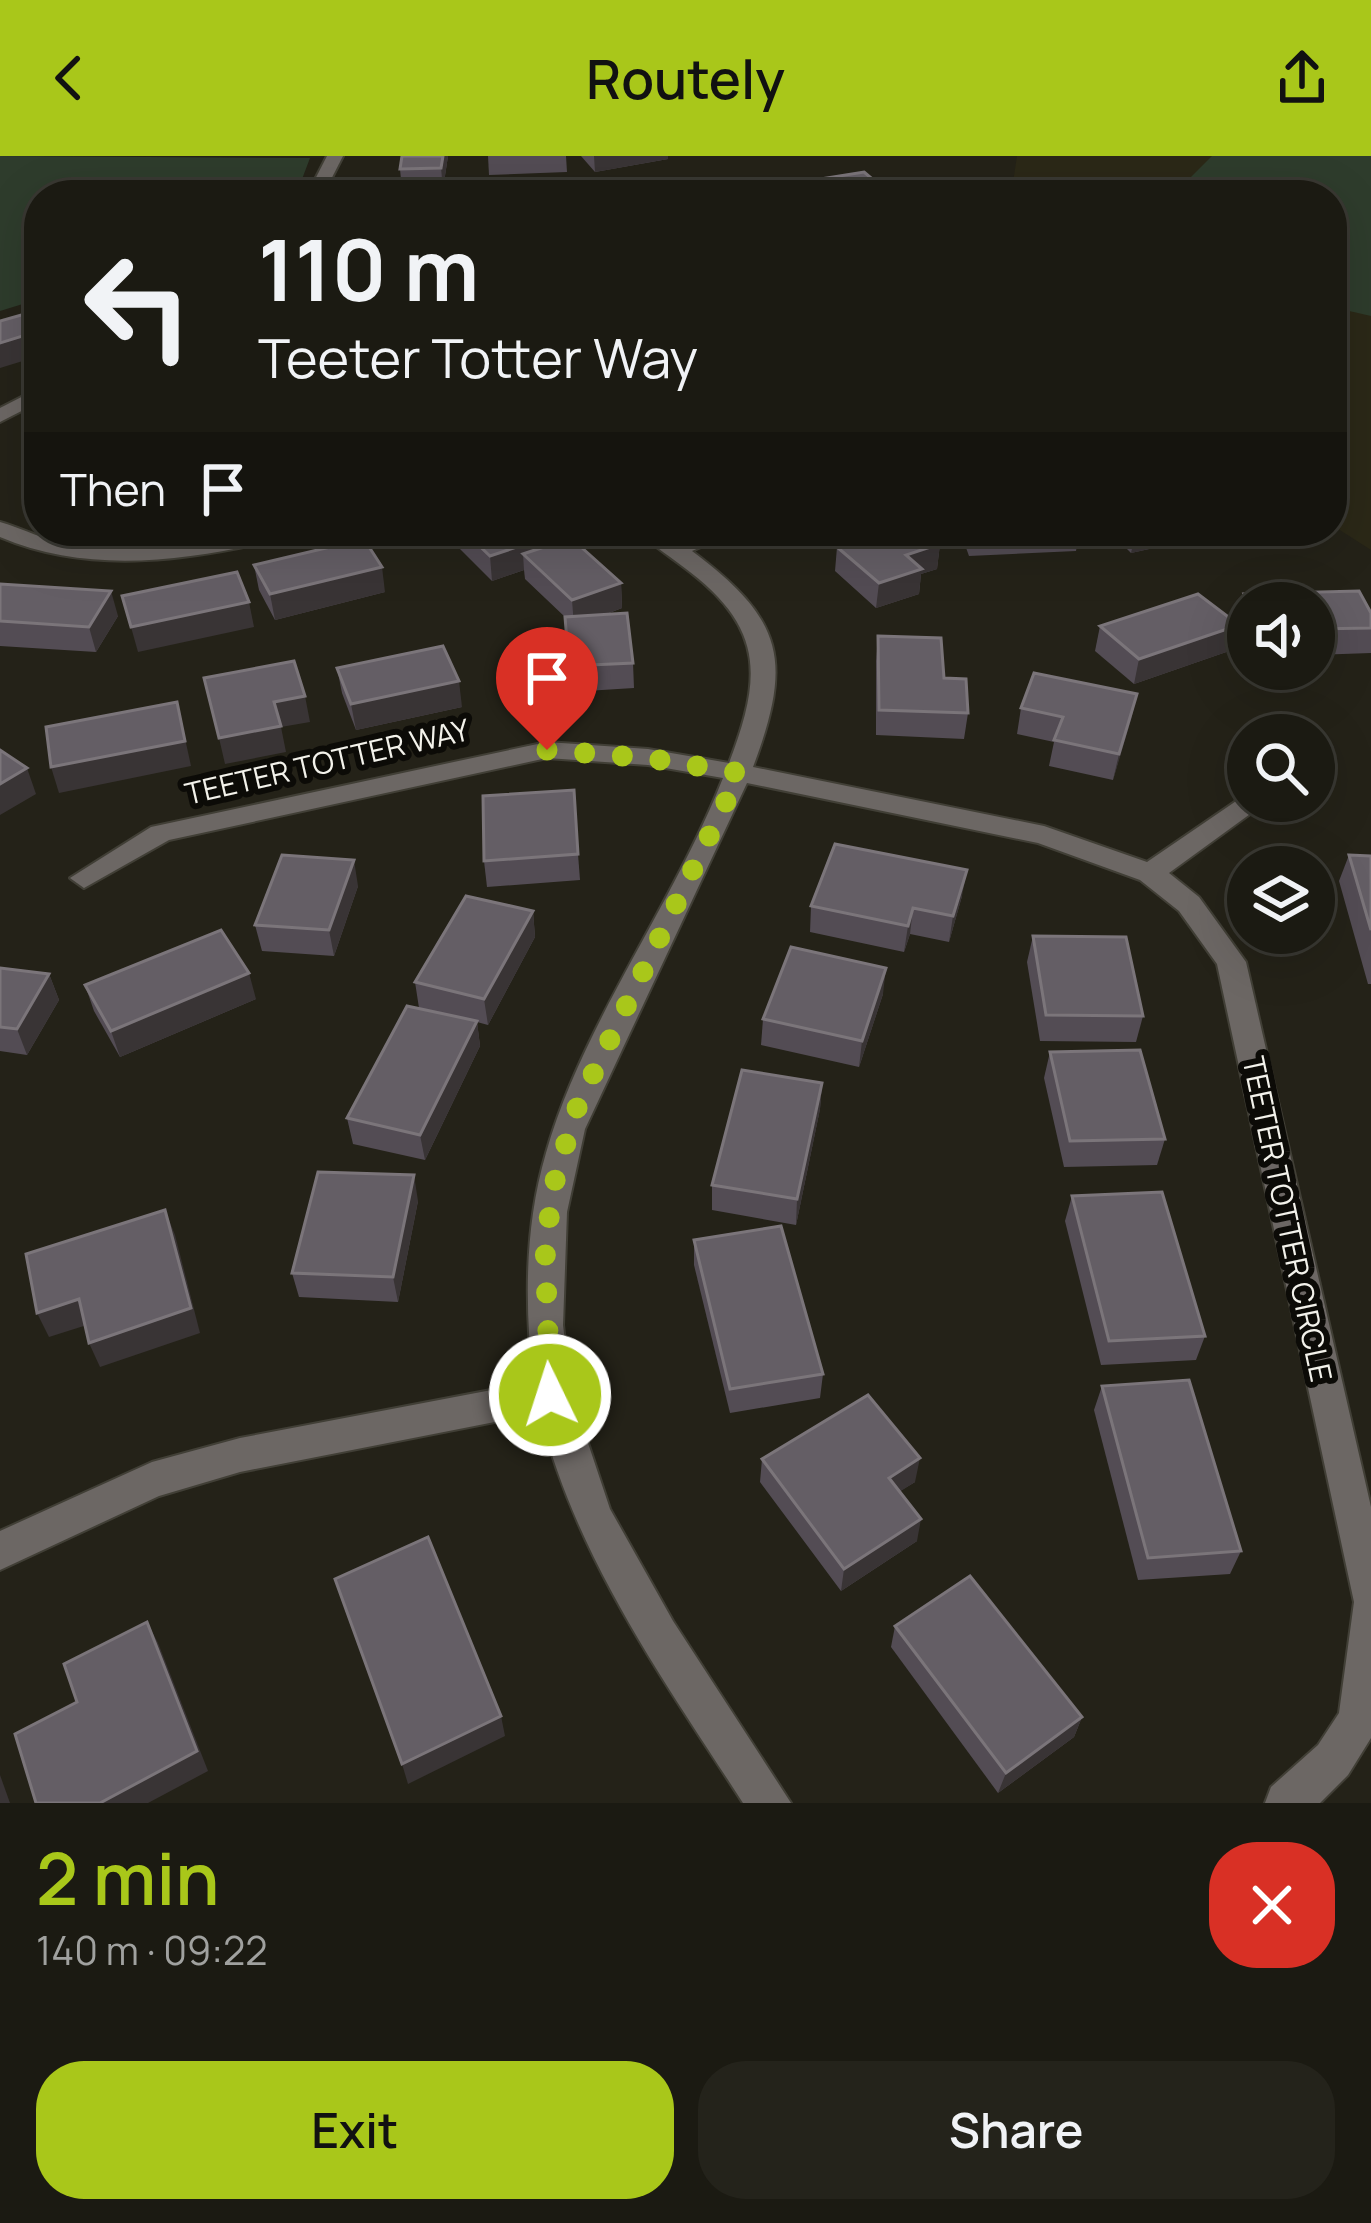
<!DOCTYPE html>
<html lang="en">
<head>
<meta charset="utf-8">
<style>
  body { margin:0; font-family:Manrope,sans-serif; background:#24231b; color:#f1f3f6; height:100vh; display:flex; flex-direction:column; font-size:45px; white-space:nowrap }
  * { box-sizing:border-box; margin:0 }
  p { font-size:39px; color:#a0a19f }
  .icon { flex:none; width:66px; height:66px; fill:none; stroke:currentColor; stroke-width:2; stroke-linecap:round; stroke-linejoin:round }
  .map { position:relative; height:1647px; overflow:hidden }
  .panel { display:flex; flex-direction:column; background:#1b1a12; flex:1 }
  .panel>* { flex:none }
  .guide { position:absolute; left:24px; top:24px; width:1323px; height:366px; border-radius:48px; box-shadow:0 12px 48px #0002,0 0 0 3px #393832; background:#1b1a12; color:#f1f3f6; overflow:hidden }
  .buttons { position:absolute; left:1227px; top:426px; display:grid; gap:24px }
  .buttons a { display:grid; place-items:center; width:108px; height:108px; border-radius:50%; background:#1b1a12; box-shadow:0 12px 48px #0002,0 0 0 3px #393832; font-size:60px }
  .pin { position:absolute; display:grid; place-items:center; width:102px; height:102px; color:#fff; margin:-123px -51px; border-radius:50% 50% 50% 0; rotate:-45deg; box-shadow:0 0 12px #0007 }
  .pin .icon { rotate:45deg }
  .me { position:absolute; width:132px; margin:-66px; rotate:356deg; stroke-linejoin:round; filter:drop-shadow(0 0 9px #0008) }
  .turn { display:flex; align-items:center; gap:42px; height:252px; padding:0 36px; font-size:54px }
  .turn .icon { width:156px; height:156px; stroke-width:2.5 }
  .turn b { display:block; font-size:84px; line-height:102px }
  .then { display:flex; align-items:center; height:114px; padding:0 36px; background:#0003; gap:24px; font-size:45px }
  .round { display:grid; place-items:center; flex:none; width:126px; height:126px; border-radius:48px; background:#24231b }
  .summary { display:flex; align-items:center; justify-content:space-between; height:204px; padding:0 36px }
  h1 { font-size:72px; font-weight:600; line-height:90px; color:#a9c71a }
  .action { display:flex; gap:24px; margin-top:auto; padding:24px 36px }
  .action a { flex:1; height:138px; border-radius:48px; background:#a9c71a; color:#111; font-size:48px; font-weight:600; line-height:138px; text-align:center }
  .action a+a { background:#24231b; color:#f1f3f6 }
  header { display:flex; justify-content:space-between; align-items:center; height:156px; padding:0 36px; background:#a9c71a; color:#111; font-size:54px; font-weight:600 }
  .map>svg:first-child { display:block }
  .built { fill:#2b2817 }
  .green { fill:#2e3c2c }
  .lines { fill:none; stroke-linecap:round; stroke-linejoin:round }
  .minor-casing { stroke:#413f36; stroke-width:4 }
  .minor { fill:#6c6764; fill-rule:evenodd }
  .wall { fill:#534c54 }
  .shaded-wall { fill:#393435 }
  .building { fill:#645e65; stroke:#7b757a; stroke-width:3 }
  .route { stroke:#a9c71a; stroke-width:21; stroke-dasharray:0 37.8 }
  .labels { text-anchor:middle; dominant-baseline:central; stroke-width:12; stroke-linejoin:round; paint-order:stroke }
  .street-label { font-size:30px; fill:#f3f2eb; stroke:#0c0b07 }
</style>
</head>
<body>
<header><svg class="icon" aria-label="back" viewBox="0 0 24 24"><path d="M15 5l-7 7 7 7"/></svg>Routely<svg class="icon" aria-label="share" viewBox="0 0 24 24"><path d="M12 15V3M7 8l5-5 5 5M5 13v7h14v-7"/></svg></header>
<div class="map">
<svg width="1371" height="1647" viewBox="0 0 1371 1647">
  <rect width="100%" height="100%" fill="#242218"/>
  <path class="built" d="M1017,0H1371V394L1332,369V39H1011Z"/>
  <g class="green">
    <path d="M0,0L310,2L296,39H39V143L0,155Z"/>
    <path d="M1212,0H1371V160L1332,151V39H1173Z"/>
  </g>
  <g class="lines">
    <g class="minor-casing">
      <g id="minor">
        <path d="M327,0H343L323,39H307Z"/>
        <path d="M39,232V246L0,266V252Z"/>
        <path d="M0,366C24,373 46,385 72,389C148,399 221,375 296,375L293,380C197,403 94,421 0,381Z"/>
        <path d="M639,375H664L678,385L704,375H736L692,395C784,464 793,504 753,611L1044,670L1147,706L1245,639L1248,645H1268L1169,717L1199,741L1246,806L1371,1351V1582L1348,1619L1320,1647H1265L1271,1631L1318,1589L1339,1557L1354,1446L1217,808L1179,755L1140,724L1038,687L747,627L585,973L567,1056L563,1169L571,1236L610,1353L673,1465L791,1647H743C663,1523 576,1402 540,1257L240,1316L159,1340L0,1414V1375L152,1306L240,1282L533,1226C525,1149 524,1072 546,997C582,869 673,749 723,622L648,609L547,602L169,684L84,732L70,722L151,671L547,586L648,593L729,607C761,523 765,474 690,416C673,402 653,391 639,375Z"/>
      </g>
    </g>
    <use href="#minor" class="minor"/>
  </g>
  <g class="wall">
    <path d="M402,0H448L443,33L402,34L400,13Z"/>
    <path d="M488,0H566L567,16L489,19Z"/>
    <path d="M581,0H668V3L595,16Z"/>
    <path d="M789,28L883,32L882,39H789Z"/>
    <path d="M452,375H543L544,386L538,388L539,393L621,427L622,452L604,459L633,507L634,532L570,536L565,461L525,423L524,414L492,425L454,387Z"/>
    <path d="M848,375H925L940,388L937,413L921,418L919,438L876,452L835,415L837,391L847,387Z"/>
    <path d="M960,375H1080L1076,395L969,400Z"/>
    <path d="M1109,375H1231L1131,397Z"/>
    <path d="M254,409L385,436L275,464L259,434Z"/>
    <path d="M0,428L118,460L96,496L0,490Z"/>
    <path d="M1359,435L1371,457V497L1314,499V447H1248V487L1237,463L1244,438Z"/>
    <path d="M1239,469L1232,494L1134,528L1095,495L1100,470Z"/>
    <path d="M878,480L944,522L968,557L964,583L876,579V505Z"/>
    <path d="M337,512L462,551L356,574L342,537Z"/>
    <path d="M1137,538L1113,624L1049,610L1054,586L1017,578L1021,552Z"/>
    <path d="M578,698L580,724L487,731L484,705Z"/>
    <path d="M1349,699L1371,700V828H1368L1339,725Z"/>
    <path d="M358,730L334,800L262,795L255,769Z"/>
    <path d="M962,740L949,786L910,778L904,796L810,776L811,750Z"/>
    <path d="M533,755L535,781L488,869L477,866L480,890L425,1004L353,988L347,962L419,852L415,826Z"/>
    <path d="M1033,780L1143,860L1136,886L1040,885L1027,806Z"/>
    <path d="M0,812L49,818L59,844L27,899L0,895Z"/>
    <path d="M85,829L256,843L120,901L94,855Z"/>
    <path d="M883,838L859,911L761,889L763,863Z"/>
    <path d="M1050,896L1165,983L1157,1009L1064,1011L1044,922Z"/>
    <path d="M822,927L820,953L796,1069L712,1054V1029Z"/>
    <path d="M1072,1040L1205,1180L1196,1204L1101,1209L1065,1065Z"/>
    <path d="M418,1045L398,1146L299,1141L292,1117Z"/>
    <path d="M694,1084L823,1218L820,1242L730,1257L694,1109Z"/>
    <path d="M1102,1230L1241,1395L1230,1418L1138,1424L1094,1254Z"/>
    <path d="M762,1303L915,1326L900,1335L917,1385L841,1435L760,1326Z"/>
    <path d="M895,1470L1082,1561L1074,1581L998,1637L891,1491Z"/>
  </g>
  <g class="shaded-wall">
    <path d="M443,0H448L443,33L441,12Z"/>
    <path d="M594,0H668V3L595,16Z"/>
    <path d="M883,32L882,39H842Z"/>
    <path d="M39,175V200L0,212V187Z"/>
    <path d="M522,375H543L544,386L538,388L540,409L523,398L524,414L492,425L490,400Z"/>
    <path d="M1136,375H1231L1131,397Z"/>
    <path d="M940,388L937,413L921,418L919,438L876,452L879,427L906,399Z"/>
    <path d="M382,411L385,436L275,464L270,438Z"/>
    <path d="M621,427L622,452L574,470L572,444Z"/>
    <path d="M111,435L118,460L96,496L89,471Z"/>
    <path d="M249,446L254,471L138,496L131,471Z"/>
    <path d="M1239,469L1232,494L1134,528L1139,503Z"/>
    <path d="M459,525L462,551L356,574L351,548Z"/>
    <path d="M1137,538L1131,564L1113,624L1119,598Z"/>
    <path d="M305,540L310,566L281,571L286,596L225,608L219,582L274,546Z"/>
    <path d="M177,546L191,610L59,637L51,611Z"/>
    <path d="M27,612L36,638L0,659V628Z"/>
    <path d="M354,704L358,730L334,800L329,774Z"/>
    <path d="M967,714L962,740L949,786L953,760Z"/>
    <path d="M913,752L910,778L904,796L908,770Z"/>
    <path d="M533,755L535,781L488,869L484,843Z"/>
    <path d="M886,812L883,838L859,911L862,885Z"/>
    <path d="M249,817L256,843L120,901L111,875Z"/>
    <path d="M49,818L59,844L27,899L17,873Z"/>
    <path d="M477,865L480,890L425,1004L420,979Z"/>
    <path d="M822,927L820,953L796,1069L797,1043Z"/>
    <path d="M414,1019L418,1045L398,1146L393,1121Z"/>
    <path d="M165,1054L175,1079L200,1177L100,1211L89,1187Z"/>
    <path d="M79,1143L90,1168L49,1181L37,1157Z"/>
    <path d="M920,1302L915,1326L885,1345L889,1322Z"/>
    <path d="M921,1363L917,1385L841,1435L844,1413Z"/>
    <path d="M147,1466L158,1487L208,1615L148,1647H100Z"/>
    <path d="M501,1560L505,1580L408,1628L402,1608Z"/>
    <path d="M1082,1561L1074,1581L998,1637L1006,1617Z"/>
    <path d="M0,1619L10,1647H0Z"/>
  </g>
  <g class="building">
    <path d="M402,0H443L441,12L400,13Z"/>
    <path d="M864,16L883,32L842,39H801L789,28Z"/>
    <path d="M893,24L973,30L971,39H889Z"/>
    <path d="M776,29L787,39H724Z"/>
    <path d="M39,154V175L0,187V165Z"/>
    <path d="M464,375H528L538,384L490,400Z"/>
    <path d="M862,375H925L940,388L906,399L922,413L879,427L837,391L868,381Z"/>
    <path d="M571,382L621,427L572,444L523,398Z"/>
    <path d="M364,383L382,411L270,438L254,409Z"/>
    <path d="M237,416L249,446L131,471L122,440Z"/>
    <path d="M0,428L111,435L89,471L0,465Z"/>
    <path d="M1359,435L1371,457V472L1314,473V447H1248L1244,438Z"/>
    <path d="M1198,438L1239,469L1139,503L1100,470Z"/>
    <path d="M627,457L633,507L569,510L565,461Z"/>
    <path d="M878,480L941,482L944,522L966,523L968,557L879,554Z"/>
    <path d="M443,490L459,525L351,548L337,512Z"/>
    <path d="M294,505L305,540L274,546L281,570L219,582L204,522Z"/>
    <path d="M1034,517L1137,538L1119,598L1054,584L1063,561L1021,552Z"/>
    <path d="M177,546L185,585L51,611L46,571Z"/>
    <path d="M0,594L27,612L0,628Z"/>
    <path d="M574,634L578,698L484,705L483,640Z"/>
    <path d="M835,688L967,714L953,760L913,752L908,770L811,750Z"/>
    <path d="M282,699L354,704L329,774L255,769Z"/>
    <path d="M1349,699L1371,700V774Z"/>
    <path d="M466,740L533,755L484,843L415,826Z"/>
    <path d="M221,774L249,817L111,875L85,829Z"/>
    <path d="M1033,780L1126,781L1143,860L1046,859Z"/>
    <path d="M791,791L886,812L862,885L763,863Z"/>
    <path d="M0,812L49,818L17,873L0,871Z"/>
    <path d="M407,850L477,865L420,979L347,962Z"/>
    <path d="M1140,894L1165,983L1070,985L1050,896Z"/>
    <path d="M742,914L822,927L797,1043L712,1029Z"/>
    <path d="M318,1016L414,1019L393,1121L292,1117Z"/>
    <path d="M1162,1036L1205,1180L1109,1185L1072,1040Z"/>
    <path d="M165,1054L191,1152L89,1187L79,1143L37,1157L26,1098Z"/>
    <path d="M781,1070L823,1218L730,1233L694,1084Z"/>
    <path d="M1189,1224L1241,1395L1148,1402L1102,1230Z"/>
    <path d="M868,1239L920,1302L889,1322L921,1363L844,1413L762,1303Z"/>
    <path d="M428,1381L501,1560L402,1608L335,1423Z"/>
    <path d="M970,1420L1082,1561L1006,1617L895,1470Z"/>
    <path d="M147,1466L197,1595L100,1647H36L15,1578L77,1546L64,1508Z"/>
  </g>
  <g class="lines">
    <path class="route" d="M547,594L648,602L740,617L578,949L556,1019L545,1088L550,1239"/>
  </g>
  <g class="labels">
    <g class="street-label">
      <text transform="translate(327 605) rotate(-13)">TEETER TOTTER WAY</text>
      <text transform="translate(1288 1063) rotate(78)">TEETER TOTTER CIRCLE</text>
    </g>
  </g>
</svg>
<div class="buttons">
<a><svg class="icon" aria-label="sound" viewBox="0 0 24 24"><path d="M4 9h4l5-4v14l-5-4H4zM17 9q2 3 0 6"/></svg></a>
<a><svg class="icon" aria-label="search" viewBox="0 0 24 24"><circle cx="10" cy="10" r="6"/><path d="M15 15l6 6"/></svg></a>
<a><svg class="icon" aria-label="layers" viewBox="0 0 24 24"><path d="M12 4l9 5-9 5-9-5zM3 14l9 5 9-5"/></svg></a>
</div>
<div class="pin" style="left:547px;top:594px;background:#d93025"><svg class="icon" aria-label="arrive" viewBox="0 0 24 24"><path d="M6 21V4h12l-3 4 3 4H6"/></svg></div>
<svg class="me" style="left:550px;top:1239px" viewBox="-20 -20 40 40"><circle r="17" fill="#a9c71a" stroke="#fff" stroke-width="3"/><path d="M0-11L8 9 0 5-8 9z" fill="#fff"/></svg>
<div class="guide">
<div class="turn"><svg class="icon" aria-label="left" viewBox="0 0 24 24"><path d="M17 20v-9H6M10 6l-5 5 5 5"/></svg><div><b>110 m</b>Teeter Totter Way</div></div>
<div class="then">Then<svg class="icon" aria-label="arrive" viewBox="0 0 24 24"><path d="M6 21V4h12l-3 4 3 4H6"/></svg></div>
</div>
</div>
<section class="panel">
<div class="summary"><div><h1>2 min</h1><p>140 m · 09:22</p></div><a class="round" style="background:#d93025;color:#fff"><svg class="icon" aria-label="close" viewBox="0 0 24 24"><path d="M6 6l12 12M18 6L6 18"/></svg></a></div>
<div class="action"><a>Exit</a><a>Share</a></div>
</section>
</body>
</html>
